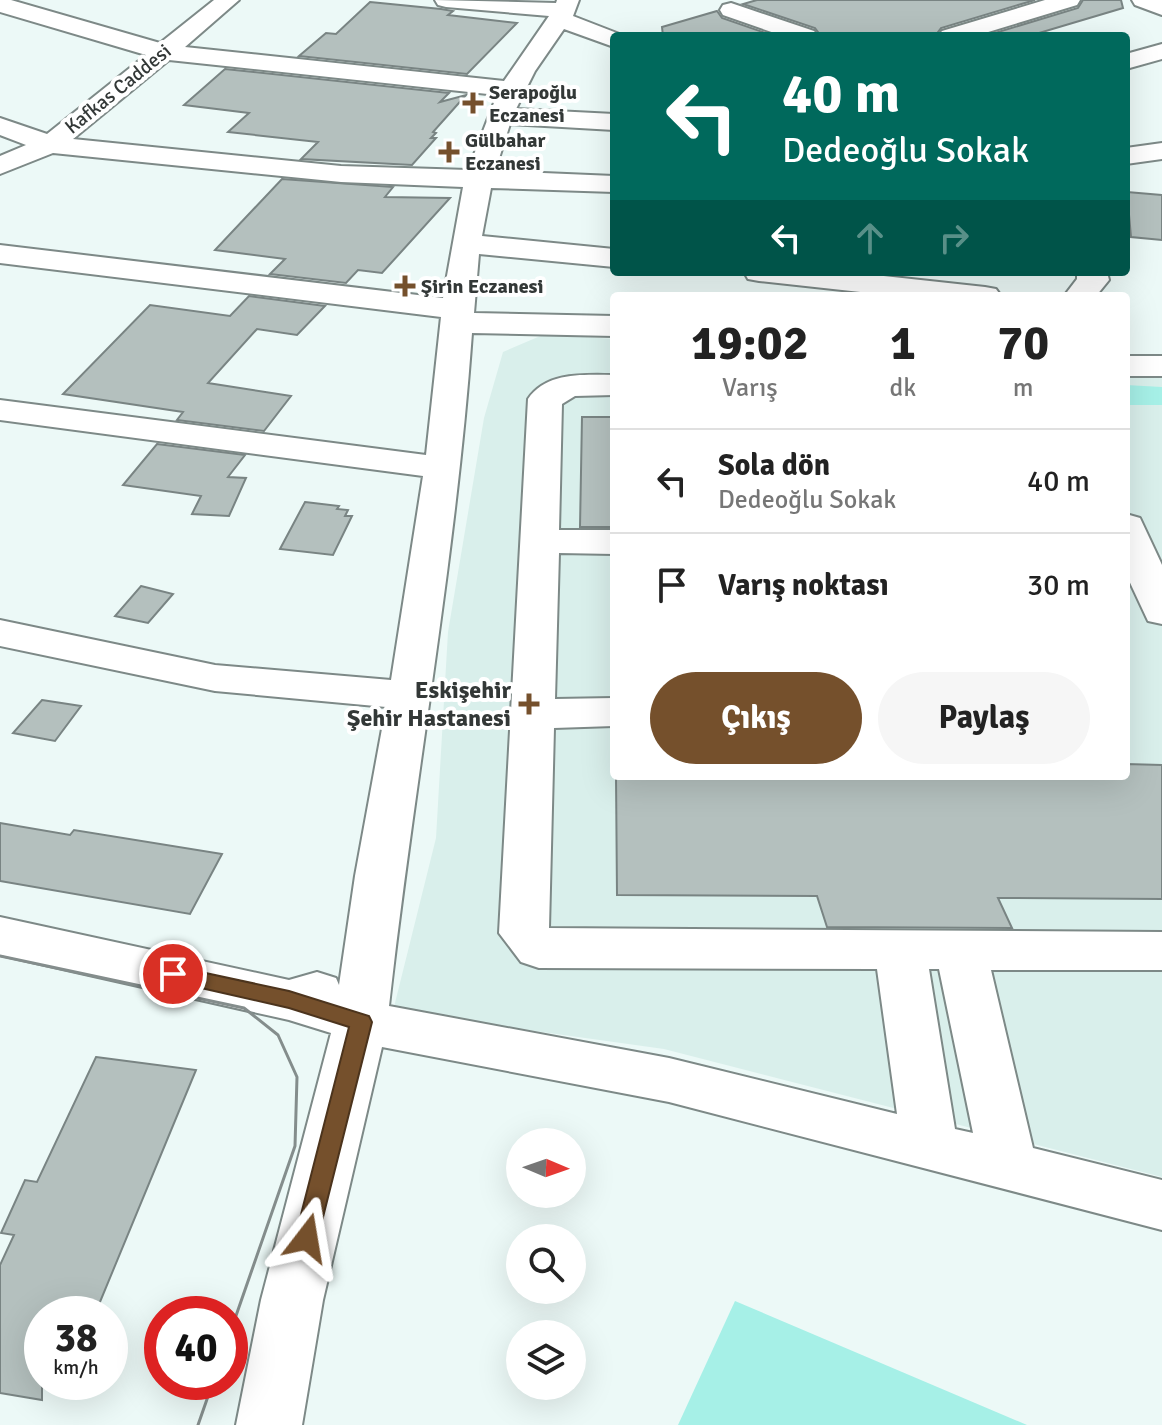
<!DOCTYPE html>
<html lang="tr">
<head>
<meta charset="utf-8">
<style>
  body { margin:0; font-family:Signika,sans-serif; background:#f6f6f6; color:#222; height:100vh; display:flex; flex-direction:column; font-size:30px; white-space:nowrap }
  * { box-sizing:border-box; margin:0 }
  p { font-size:26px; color:#767676 }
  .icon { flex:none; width:44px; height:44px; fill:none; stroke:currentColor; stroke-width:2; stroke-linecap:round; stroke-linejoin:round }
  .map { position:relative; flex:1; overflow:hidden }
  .panel { position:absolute; left:610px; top:292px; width:520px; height:488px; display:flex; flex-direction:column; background:#fff; border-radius:8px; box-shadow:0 8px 32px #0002 }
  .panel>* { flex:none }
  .hud { position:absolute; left:610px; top:32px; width:520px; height:244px; border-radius:8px; box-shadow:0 8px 32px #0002; background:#00695c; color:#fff; overflow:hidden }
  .needle { width:52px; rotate:92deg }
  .fabs { position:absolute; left:506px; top:1128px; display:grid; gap:16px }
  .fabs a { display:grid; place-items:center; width:80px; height:80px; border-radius:50%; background:#fff; box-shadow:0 8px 32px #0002; font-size:40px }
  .speed { position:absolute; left:24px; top:1296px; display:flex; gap:16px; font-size:40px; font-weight:700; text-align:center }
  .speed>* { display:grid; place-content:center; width:104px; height:104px; border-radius:50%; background:#fff; box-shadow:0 8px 32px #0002; line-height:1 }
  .speed small { font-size:20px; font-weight:400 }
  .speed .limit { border:12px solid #d22; background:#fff; color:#111 }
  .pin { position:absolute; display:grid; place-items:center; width:68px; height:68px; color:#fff; margin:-34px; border:4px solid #fff; border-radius:50%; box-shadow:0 2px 8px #0007 }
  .me { position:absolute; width:88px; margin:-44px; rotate:14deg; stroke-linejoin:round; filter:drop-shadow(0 0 6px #0008) }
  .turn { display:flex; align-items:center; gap:28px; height:168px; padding:0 40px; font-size:36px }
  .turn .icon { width:104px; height:104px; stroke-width:2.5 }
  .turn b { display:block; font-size:56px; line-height:68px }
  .lanes { display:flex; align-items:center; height:76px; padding:0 40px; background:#0003; justify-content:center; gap:40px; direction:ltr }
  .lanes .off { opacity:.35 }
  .eta { display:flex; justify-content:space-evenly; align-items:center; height:136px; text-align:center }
  .eta b { font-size:48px; font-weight:800; line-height:56px }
  .action { display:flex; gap:16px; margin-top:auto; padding:16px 40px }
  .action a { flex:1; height:92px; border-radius:48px; background:#75502c; color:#fff; font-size:32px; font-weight:800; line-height:92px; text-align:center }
  .action a+a { background:#f6f6f6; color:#222 }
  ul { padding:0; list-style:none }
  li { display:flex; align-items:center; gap:24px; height:104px; padding:0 40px; border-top:2px solid #e0e0e0 }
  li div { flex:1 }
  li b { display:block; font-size:30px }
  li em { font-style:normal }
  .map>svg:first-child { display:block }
  .built { fill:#d9efeb }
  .green { fill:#a6f0e7 }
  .building { fill:#b4c0be; stroke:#798483; stroke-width:2 }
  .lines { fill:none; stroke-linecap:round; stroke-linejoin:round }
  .minor-casing { stroke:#7d8987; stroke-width:4 }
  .minor { fill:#fff; fill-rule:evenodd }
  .tram { stroke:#848d8c; stroke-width:3 }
  .route { fill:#75502c; stroke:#4c341d; stroke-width:2 }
  .poi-dot { fill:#75502c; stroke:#fff; stroke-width:3 }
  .labels { text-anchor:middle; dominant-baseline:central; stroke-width:8; stroke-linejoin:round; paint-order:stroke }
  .far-street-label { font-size:20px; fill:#333837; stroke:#fff }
  .far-poi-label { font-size:20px; font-weight:bold; fill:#333837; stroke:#fff; text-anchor:start }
  .poi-label { font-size:24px; font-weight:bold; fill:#333837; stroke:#fff; text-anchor:end }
</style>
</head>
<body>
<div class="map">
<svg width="1162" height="1425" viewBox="0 0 1162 1425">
  <rect width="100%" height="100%" fill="#ecf9f7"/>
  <path class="built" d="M545,334L614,339V776H1126V377L1162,378V1177L664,1049L393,1011L436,838L448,632L484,418L503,352Z"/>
  <g class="green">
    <path d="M1126,385L1162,387V405H1126Z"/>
    <path d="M735,1301L1027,1425H678Z"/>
  </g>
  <g class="building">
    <path d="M757,0H1035L941,28L935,36H821L815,28L743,4Z"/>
    <path d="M1083,0H1121L1123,8L1029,36H985L1078,8Z"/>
    <path d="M370,2L441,9L453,11L448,15L517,23L467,74L299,56L326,33L336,34Z"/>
    <path d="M717,11L722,18L774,36H663L662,27Z"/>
    <path d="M225,69L449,93L440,102L466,95L433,132L436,133L431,138H436L412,165L301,159L318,142L228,132L249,113L184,105Z"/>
    <path d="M282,179L393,187L385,197L450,198L382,273L358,270L346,283L270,274L285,259L215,250Z"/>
    <path d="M1127,192L1162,195V240L1131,237Z"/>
    <path d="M249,296L325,306L297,335L257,329L208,383L291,396L264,431L177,420L183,412L63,394L150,305L230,316Z"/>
    <path d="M582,417H614V527H580Z"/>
    <path d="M157,444L245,455L228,477L246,478L229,516L192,514L201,496L123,485Z"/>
    <path d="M305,502L339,506L337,509L348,510L345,516H352L333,555L280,549Z"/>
    <path d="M141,586L173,594L148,623L115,616Z"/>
    <path d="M42,700L81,706L55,741L13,733Z"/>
    <path d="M1126,764L1162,765V899L998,898L1012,928L827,927L817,896L617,895L616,776H1126Z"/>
    <path d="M0,823L70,835L74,830L222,854L190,914L0,881Z"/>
    <path d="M96,1057L196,1070L95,1314H42V1400L0,1393V1265L14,1235L1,1233L25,1180L37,1182Z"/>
  </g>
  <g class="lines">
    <g class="minor-casing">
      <g id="minor">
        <path d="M0,0H11L160,43L214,0H239L185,47L504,81L549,16L446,7L438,5L435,0L556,3L557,0H579L573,16L622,35L614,36V47L564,29L535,71L516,109L614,114V130L510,124L495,171L614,176V192L491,188L482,236L614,249V267L479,254L474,313L614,316V336L472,333C456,559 414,781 389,1006L669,1058L897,1114L877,969L539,968L521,962L499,933L528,399C547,371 585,375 614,375V395L575,396L562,404L559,530H614V554L559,553L555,699L614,698V726L554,728L549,928L1162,932V970H991L1033,1148L1162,1180V1230L669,1102L382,1047L323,1300L302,1425H236L261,1300L331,1033L289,1020L0,955V917L289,980L317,972L336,978L339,985L355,876L386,707L215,691L0,646V620L215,665L391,680L423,476L0,420V400L426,455L441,317L0,263V245L443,298L463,187L341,182L53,153L0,174V156L26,145L0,135V118L47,134L146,55L0,12ZM169,60L497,95L468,170L341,166L73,139ZM929,969H939L973,1133L955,1129Z"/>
        <path d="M1045,0H1080L1077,5L975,36H938L942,31Z"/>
        <path d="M1132,0H1162V15L1135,5Z"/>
        <path d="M731,3L814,31L818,36H783L723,15L720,10L723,5Z"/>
        <path d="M1162,44V59L1126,69V54Z"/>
        <path d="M1162,143V159L1126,164V148Z"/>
        <path d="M744,272H847L985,287L996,289L1001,296H897L759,281L748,279Z"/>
        <path d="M1077,272H1107L1109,280L1096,296H1064L1077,279Z"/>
        <rect x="1126" y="356" width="36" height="20"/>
        <path d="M1126,514L1140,518L1162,565V624L1148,621L1126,574Z"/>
      </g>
    </g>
    <use href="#minor" class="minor"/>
    <g class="tram">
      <path d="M0,956L244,1008L278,1035L297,1077L295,1146L230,1333"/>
      <path d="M198,1425L213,1382"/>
    </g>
  </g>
  <path class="route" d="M173,966L289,991L369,1016L372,1022L316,1245L307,1249L298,1245L295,1238L349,1027L289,1008L166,980L162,974L166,968Z"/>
  <g class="poi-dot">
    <path d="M469 91h8v8h8v8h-8v8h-8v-8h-8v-8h8z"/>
    <path d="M445 140h8v8h8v8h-8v8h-8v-8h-8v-8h8z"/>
    <path d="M401 274h8v8h8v8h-8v8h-8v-8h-8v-8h8z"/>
    <path d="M525 692h8v8h8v8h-8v8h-8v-8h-8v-8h8z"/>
  </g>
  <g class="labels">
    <g class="far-street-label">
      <text transform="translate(118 89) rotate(-39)">Kafkas Caddesi</text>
    </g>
    <g class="far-poi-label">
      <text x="489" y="92">Serapoğlu<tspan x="489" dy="23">Eczanesi</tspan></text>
      <text x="465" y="140">Gülbahar<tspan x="465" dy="23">Eczanesi</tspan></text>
      <text x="421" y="286">Şirin Eczanesi</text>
    </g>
    <g class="poi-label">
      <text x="511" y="690">Eskişehir<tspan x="511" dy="28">Şehir Hastanesi</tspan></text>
    </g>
  </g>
</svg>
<div class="fabs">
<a><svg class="needle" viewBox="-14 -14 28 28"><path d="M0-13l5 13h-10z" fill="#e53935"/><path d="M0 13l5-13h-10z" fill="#767676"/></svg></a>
<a><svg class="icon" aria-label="search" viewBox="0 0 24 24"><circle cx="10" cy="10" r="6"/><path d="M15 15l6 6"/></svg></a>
<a><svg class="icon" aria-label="layers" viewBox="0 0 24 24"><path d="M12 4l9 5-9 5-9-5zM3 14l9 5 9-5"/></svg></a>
</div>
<div class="speed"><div>38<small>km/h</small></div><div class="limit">40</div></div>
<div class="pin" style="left:173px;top:974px;background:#d93025"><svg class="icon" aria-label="arrive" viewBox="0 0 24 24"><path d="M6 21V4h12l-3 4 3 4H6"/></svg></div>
<svg class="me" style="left:307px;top:1238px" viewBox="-20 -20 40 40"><path d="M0-17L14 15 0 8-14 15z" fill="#75502c" stroke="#fff" stroke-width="4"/></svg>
<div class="hud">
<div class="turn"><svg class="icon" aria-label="left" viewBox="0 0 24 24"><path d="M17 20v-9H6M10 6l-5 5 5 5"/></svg><div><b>40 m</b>Dedeoğlu Sokak</div></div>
<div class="lanes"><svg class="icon" aria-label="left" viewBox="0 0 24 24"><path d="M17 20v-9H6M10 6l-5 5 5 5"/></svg><svg class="icon off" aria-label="ahead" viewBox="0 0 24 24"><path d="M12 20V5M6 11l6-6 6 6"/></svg><svg class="icon off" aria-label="right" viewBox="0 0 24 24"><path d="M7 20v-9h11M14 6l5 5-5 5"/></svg></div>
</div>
<section class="panel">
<div class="eta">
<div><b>19:02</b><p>Varış</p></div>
<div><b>1</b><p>dk</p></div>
<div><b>70</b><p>m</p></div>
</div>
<ul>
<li><svg class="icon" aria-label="left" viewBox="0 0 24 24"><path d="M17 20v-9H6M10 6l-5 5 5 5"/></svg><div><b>Sola dön</b><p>Dedeoğlu Sokak</p></div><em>40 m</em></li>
<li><svg class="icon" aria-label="arrive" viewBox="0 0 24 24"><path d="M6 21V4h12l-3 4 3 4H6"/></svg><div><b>Varış noktası</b></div><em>30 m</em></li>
</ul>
<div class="action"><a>Çıkış</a><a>Paylaş</a></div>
</section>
</div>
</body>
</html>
